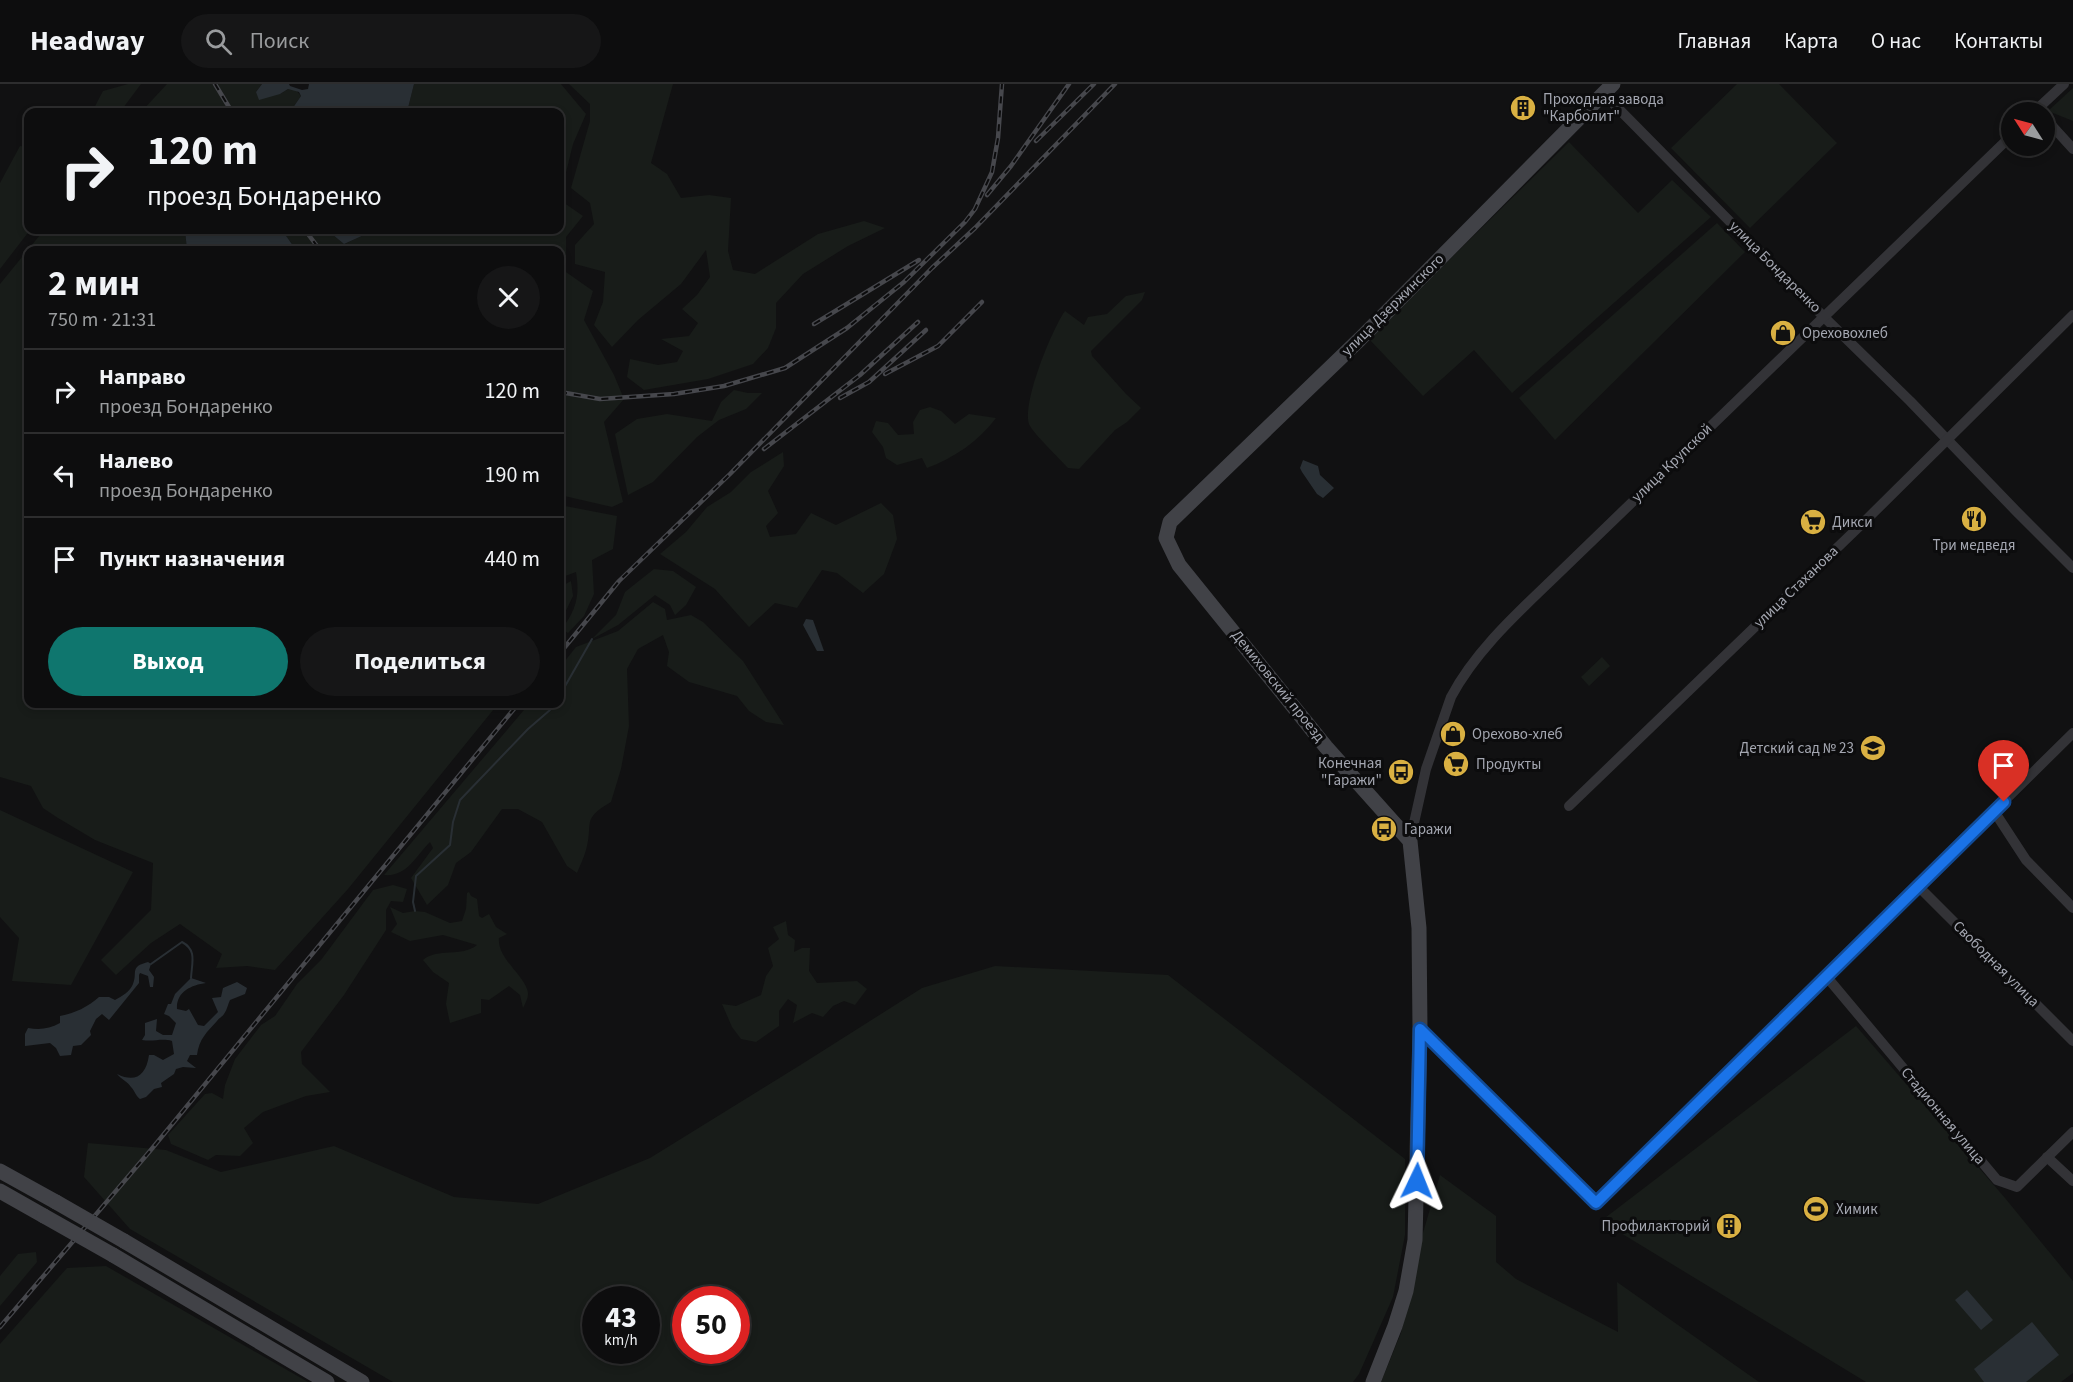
<!DOCTYPE html>
<html lang="ru">
<head>
<meta charset="utf-8">
<style>
  body { margin:0; font-family:"Source Sans 3",sans-serif; background:#161617; color:#f1f3f6; height:100vh; display:flex; flex-direction:column; font-size:22px; white-space:nowrap }
  * { box-sizing:border-box; margin:0 }
  p { font-size:20px; color:#9a9c9e }
  .icon { flex:none; width:33px; height:33px; fill:none; stroke:currentColor; stroke-width:2; stroke-linecap:round; stroke-linejoin:round }
  .map { position:relative; flex:1; overflow:hidden }
  .drawer { position:absolute; left:24px; top:162px; width:540px; height:462px; display:flex; flex-direction:column; background:#0d0d0e; border-radius:12px; box-shadow:0 3px 9px #0003,0 0 0 2px #2d2d2e }
  .drawer>* { flex:none }
  .banner { position:absolute; left:24px; top:24px; width:540px; height:126px; border-radius:12px; box-shadow:0 3px 9px #0003,0 0 0 2px #2d2d2e; background:#0d0d0e; color:#f1f3f6; overflow:hidden }
  .needle { width:39px; rotate:306deg }
  .tools { position:absolute; left:2001px; top:18px; display:grid; gap:12px }
  .tools a { display:grid; place-items:center; width:54px; height:54px; border-radius:50%; background:#0d0d0e; box-shadow:0 3px 9px #0003,0 0 0 2px #2d2d2e; font-size:30px }
  .speed { position:absolute; left:582px; top:1202px; display:flex; gap:12px; font-size:30px; font-weight:700; text-align:center }
  .speed>* { display:grid; place-content:center; width:78px; height:78px; border-radius:50%; background:#0d0d0e; box-shadow:0 3px 9px #0003,0 0 0 2px #2d2d2e; line-height:1 }
  .speed small { font-size:15px; font-weight:400 }
  .speed .limit { border:9px solid #d22; background:#fff; color:#111 }
  .pin { position:absolute; display:grid; place-items:center; width:51px; height:51px; color:#fff; margin:-62px -26px; border-radius:50% 50% 50% 0; rotate:-45deg; box-shadow:0 0 6px #0007 }
  .pin .icon { rotate:45deg }
  .me { position:absolute; width:66px; margin:-33px; rotate:2deg; stroke-linejoin:round; filter:drop-shadow(0 0 4px #0008) }
  .turn { display:flex; align-items:center; gap:21px; height:126px; padding:0 24px; font-size:27px }
  .turn .icon { width:78px; height:78px; stroke-width:2.5 }
  .turn b { display:block; font-size:42px; line-height:51px }
  .round { display:grid; place-items:center; flex:none; width:63px; height:63px; border-radius:32px; background:#161617 }
  .overview { display:flex; align-items:center; justify-content:space-between; height:102px; padding:0 24px }
  h1 { font-size:36px; font-weight:700; line-height:45px }
  .cta { display:flex; gap:12px; margin-top:auto; padding:12px 24px }
  .cta a { flex:1; height:69px; border-radius:36px; background:#0f766e; color:#fff; font-size:24px; font-weight:700; line-height:69px; text-align:center }
  .cta a+a { background:#161617; color:#f1f3f6 }
  ul { padding:0; list-style:none }
  li { display:flex; align-items:center; gap:18px; height:84px; padding:0 24px; border-top:2px solid #2d2d2e }
  li div { flex:1 }
  li b { display:block; font-size:22px }
  li em { font-style:normal }
  header { display:flex; align-items:center; gap:36px; box-sizing:border-box; height:84px; padding:0 30px; background:#0d0d0e; border-bottom:2px solid #2d2d2e }
  header strong { font-size:28px }
  nav { display:flex; gap:33px; margin-inline-start:auto; font-size:21px }
  .search { width:420px; height:54px; background:#161617; display:flex; align-items:center; gap:15px; box-sizing:border-box; padding:0 21px; border-radius:33px; color:#9a9c9e; font-size:22px }
  .map>svg:first-child { display:block }
  .green { fill:#181c19; fill-rule:evenodd }
  .water { fill:#292f34 }
  .lines { fill:none; stroke-linecap:round; stroke-linejoin:round }
  .stream { stroke:#292f34; stroke-width:2 }
  .street { stroke:#333337; stroke-width:10 }
  .secondary { stroke:#414247; stroke-width:15 }
  .rail-casing { stroke:#46474c; stroke-width:4.5 }
  .rail { stroke:#0c0c0d; stroke-width:2; stroke-dasharray:7; stroke-linecap:butt }
  .secondary-bridge { stroke:#414247; stroke-width:15 }
  .route-casing { stroke:#114b97; stroke-width:15 }
  .route { stroke:#1a73e8; stroke-width:10 }
  .labels { text-anchor:middle; dominant-baseline:central; stroke-width:6; stroke-linejoin:round; paint-order:stroke }
  .poi-label { font-size:15px; fill:#a4a7b1; stroke:#0c0c0d; text-anchor:start }
  .street-label { font-size:15px; fill:#a4a7b1; stroke:#0c0c0d }
</style>
</head>
<body>
<header>
<strong>Headway</strong>
<div class="search"><svg class="icon" aria-label="search" viewBox="0 0 24 24"><circle cx="10" cy="10" r="6"/><path d="M15 15l6 6"/></svg>Поиск</div>
<nav><a>Главная</a><a>Карта</a><a>О нас</a><a>Контакты</a></nav>
</header>
<div class="map">
<svg width="2073" height="1298" viewBox="0 0 2073 1298">
  <rect width="100%" height="100%" fill="#111112"/>
  <g class="green">
    <path d="M128,0H141L120,28H92L103,7Z"/>
    <path d="M167,0H262L256,8L280,10L288,5L296,6L301,12L290,28H141Z"/>
    <path d="M414,0H561L586,30L573,60L560,113V28H407Z"/>
    <path d="M569,0H673L651,79L667,90L681,114L709,111L731,114L728,167L733,186L755,190L818,150L864,137L885,144L848,162L803,190L776,219V244L768,264L753,280L708,295L644,306L627,293L630,275L658,281L677,278L683,267L661,255L689,252L698,239L682,225L697,211L710,193L706,166L681,200L638,236L612,263L594,241L603,218L605,188L575,180V161L594,140L590,119L571,104L590,37V20Z"/>
    <path d="M1737,0H1779L1837,59L1750,144L1671,64Z"/>
    <path d="M2073,4V37L2048,27Z"/>
    <path d="M1569,58L1638,129L1672,96L1711,133L1512,309L1474,266L1423,312L1369,255Z"/>
    <path d="M20,62L28,63V146H30L0,185V99Z"/>
    <path d="M560,116L583,132L566,153V188L593,207L584,236L614,291L624,315L604,338L623,418L612,423L560,411V166H296L282,146H327L344,160L364,151L366,146H560Z"/>
    <path d="M1717,139L1745,168L1555,356L1519,314Z"/>
    <path d="M44,146H185L187,166H28V620H498L348,805L275,886L247,882L216,884L222,870L180,840L151,859L116,891L101,876L151,826L153,779L95,756L58,734L43,724L31,702L0,693V200Z"/>
    <path d="M1145,208L1142,216L1091,267L1092,272L1126,310L1141,324L1127,338L1115,346L1079,385L1068,384C1059,374 1036,352 1030,342C1020,323 1052,245 1065,227L1084,241L1088,233L1107,230L1126,212Z"/>
    <path d="M734,306L748,309H762L746,325L719,336L697,353L653,398L628,411L615,350L637,335L667,330L712,337L721,318Z"/>
    <path d="M930,323L941,327L955,340L969,330L996,334C979,357 954,374 927,384L922,374L897,381L886,374L883,363L872,348L876,337L888,339L898,351L914,350L913,338L920,326Z"/>
    <path d="M783,368L784,382L768,407L778,429L766,442L770,453L796,450L811,429L836,441L881,419L893,431L897,455L884,490L863,509L837,489L822,486L797,524L775,519L749,543L715,505L660,470L686,448L707,423L731,408L751,388Z"/>
    <path d="M560,421L617,432L613,465L592,476L594,510L584,532L568,549L562,545C576,525 580,513 576,488L560,494Z"/>
    <path d="M654,485L673,487L696,503L686,521L675,531L670,521L655,511L618,541L592,555L616,531L625,508Z"/>
    <path d="M571,497L573,512L560,539V503Z"/>
    <path d="M653,518L665,525L667,536L691,531L703,538L743,577L784,641L766,638L749,627L737,612L689,598L667,582L669,568L663,551L638,565L627,585L629,642L621,685L611,718C580,736 594,739 586,766C584,774 580,781 577,789L567,782L542,738L518,725H502L471,768L456,779L448,801L427,821L411,794L433,764L430,758C416,772 407,793 384,791L529,620H560V583L576,563L618,547Z"/>
    <path d="M1602,573L1610,582L1589,602L1581,593Z"/>
    <path d="M0,726L133,788L71,901L12,897L19,854L0,833Z"/>
    <path d="M393,801L407,805L403,818L391,817L386,826V846L344,911L301,968L302,980L330,1008L306,1012L263,1028L244,1044L253,1059L240,1072L216,1071L208,1076L171,1060L168,1051L205,1010L212,1009L223,1015L225,1001L235,975L261,941L275,932L297,900L321,876L373,806Z"/>
    <path d="M469,808L471,812L477,815L479,832L482,834L489,830L496,843L507,850L499,854C497,873 522,890 527,905C530,912 526,918 523,924L520,911L509,902L489,916L481,915V929L450,939L446,920L449,899L433,888L423,876C438,863 461,874 477,861L443,851L410,857L391,848L397,840L390,823L403,829L415,827L425,828L450,839L462,837L466,825L467,809Z"/>
    <path d="M786,837L788,851L795,856L794,868L802,864H810L809,887L817,899L857,897L867,905L855,921L844,917L833,922L823,933L812,929L793,939L797,921L788,915L779,927V942L756,958L741,955L732,943L722,920L736,922L761,911L766,892L773,882L768,864L779,855L773,843Z"/>
    <path d="M995,882L1168,891L1405,1075V1151L1393,1213L1359,1290L1353,1298H393L130,1145L84,1093L88,1059L166,1066L221,1088L334,1062L454,1113L538,1120L650,1074L802,980L922,904ZM596,1215H646V1266H596ZM686,1215H736V1266H686Z"/>
    <path d="M1856,942L2005,1114L2073,1197V1289L2061,1298H1866L1601,1137Z"/>
    <path d="M1440,1091L1496,1132V1178L1516,1195L1618,1248L1617,1198L1759,1298H1381L1401,1249L1418,1166Z"/>
    <path d="M36,1168L37,1178L0,1222V1192L18,1170Z"/>
    <path d="M106,1182L308,1298H0V1260L67,1184Z"/>
  </g>
  <g class="water">
    <path d="M262,0H289L290,2L302,6L308,5L309,0H414L407,28H290L301,12L299,8L288,5L280,10L259,16L256,8Z"/>
    <path d="M185,146H282L296,166H187Z"/>
    <path d="M327,146H366L364,151L344,160Z"/>
    <path d="M1303,376L1318,382L1320,391L1334,404L1323,414L1317,410L1302,388L1300,384Z"/>
    <path d="M806,535L813,536L824,567H817L803,541Z"/>
    <path d="M148,878L151,880L149,886L154,893L153,903H150L148,892L140,889L139,891V899L109,936L102,930L96,935L90,947L91,951L81,961L73,962L71,971L60,972L56,964L50,959L25,962V950L28,944C40,946 49,945 60,939V932C75,929 88,923 99,913H109L115,916C122,912 130,908 133,900C138,888 129,883 148,878Z"/>
    <path d="M191,894L206,899C191,901 176,908 177,925L186,927L189,925L198,941L204,942L218,928L212,914L221,913L223,904L237,898L247,904L245,910L230,916C228,920 227,926 224,930C222,933 219,934 217,937C207,948 199,955 197,971H190L187,977L196,984L183,983L176,985L174,990L161,999L162,1003L154,1005L146,1013L140,1015C135,1011 135,1007 131,1003C128,998 121,995 117,990C135,999 146,992 149,971H154L163,976L174,970L172,957C162,954 153,958 142,956L145,951V939L157,935L156,947L163,951H172L176,939L169,932L164,930L168,920H171L175,910Z"/>
    <path d="M1967,1206L1993,1236L1981,1246L1955,1216Z"/>
    <path d="M2032,1238L2059,1271L2026,1298H1984L1974,1285Z"/>
  </g>
  <g class="lines">
    <g class="stream">
      <path d="M560,611L592,555"/>
      <path d="M415,827L413,818L416,792L450,761L453,738L460,716L528,645L550,626L554,620"/>
      <path d="M151,880L182,858C197,866 192,878 191,894"/>
    </g>
    <g class="street">
      <path d="M1604,10L1824,233L1910,317L2017,428L2073,484"/>
      <path d="M2034,28L2064,0"/>
      <path d="M2044,33L2073,65"/>
      <path d="M1569,722L1866,436L2073,231"/>
      <path d="M1994,727L2026,776L2073,824"/>
      <path d="M1410,757L1426,685L1451,613C1477,564 1522,525 1561,487L2012,51"/>
      <path d="M1918,802L2073,957"/>
      <path d="M1826,892L1997,1096L2017,1103L2073,1048"/>
      <path d="M1420,945L1596,1119L2073,649"/>
      <path d="M2047,1073L2073,1097"/>
    </g>
    <g class="secondary">
      <path d="M0,1087L56,1118"/>
      <path d="M0,1107L44,1132"/>
      <path d="M124,1157L362,1298"/>
      <path d="M113,1171L327,1298"/>
      <path d="M1373,1298L1395,1242L1406,1207L1415,1156L1420,945L1419,844L1410,757L1326,663L1179,481L1166,454L1170,438L1360,255L1613,0"/>
    </g>
    <g class="rail-casing">
      <g id="rail">
        <path d="M215,0L232,28"/>
        <path d="M1036,57L1094,0"/>
        <path d="M987,111L1011,82L1069,0"/>
        <path d="M305,146L320,166"/>
        <path d="M814,240L919,176"/>
        <path d="M885,290L938,262L982,218"/>
        <path d="M560,308L600,315L674,310L724,302L785,284L847,244L904,198L965,138L975,125L992,88L998,54L1002,0"/>
        <path d="M840,314L869,298L926,246"/>
        <path d="M764,365L860,291L918,238"/>
        <path d="M560,569L619,497L730,390L932,184L975,144L1115,0"/>
        <path d="M0,1243L150,1067L518,620"/>
      </g>
    </g>
    <use href="#rail" class="rail"/>
    <g class="secondary-bridge">
      <path d="M56,1118L124,1157"/>
      <path d="M44,1132L113,1171"/>
    </g>
  </g>
  <g class="lines">
    <g class="route-casing">
      <path id="route" d="M1417,1097L1420,945L1596,1119L2004,718"/>
    </g>
    <use href="#route" class="route"/>
  </g>
  <defs>
    <g id="building-disc" transform="scale(1.35)"><circle r="9.5" fill="#d9b042" stroke="#0c0c0d"/><path d="M-4-6H4V6H1V3H-1V6H-4ZM-2.5-4.3h1.7v1.8h-1.7ZM.8-4.3h1.7v1.8H.8ZM-2.5-1h1.7V.8h-1.7ZM.8-1h1.7V.8H.8Z" fill="#111"/></g>
    <g id="shop-disc" transform="scale(1.35)"><circle r="9.5" fill="#d9b042" stroke="#0c0c0d"/><path d="M-5-2.5h2.3a2.7 3.5 0 0 1 5.4 0H5L5.5 6h-11ZM-1.5-2.5h3a1.5 2.3 0 0 0-3 0Z" fill="#111"/></g>
    <g id="restaurant-disc" transform="scale(1.35)"><circle r="9.5" fill="#d9b042" stroke="#0c0c0d"/><path d="M-5-6h1v4h1v-4h1v4h1v-4h1v5L-1.5 .5V6h-2V.5L-5-1ZM5-6V6H3V1.5H1.5Q1.5-4 5-6Z" fill="#111"/></g>
    <g id="supermarket-disc" transform="scale(1.35)"><circle r="9.5" fill="#d9b042" stroke="#0c0c0d"/><path d="M-6-5.5h2.5l.6 2H6L4.5 2H-2.5L-4.4-4H-6ZM-1.5 3.2a1.3 1.3 0 1 0 .1 0ZM3 3.2a1.3 1.3 0 1 0 .1 0Z" fill="#111"/></g>
    <g id="school-disc" transform="scale(1.35)"><circle r="9.5" fill="#d9b042" stroke="#0c0c0d"/><path d="M0-5L7-2L0 1L-7-2ZM-4 1L0 2.5L4 1V4Q0 6-4 4Z" fill="#111"/></g>
    <g id="bus-disc" transform="scale(1.35)"><circle r="9.5" fill="#d9b042" stroke="#0c0c0d"/><path d="M-5-6H5V4H4V6H2V4H-2V6H-4V4H-5ZM-3.5-4V0h7V-4ZM-3.5 1.2v1.5H-2V1.2ZM2 1.2v1.5H3.5V1.2Z" fill="#111"/></g>
    <g id="stadium-disc" transform="scale(1.35)"><circle r="9.5" fill="#d9b042" stroke="#0c0c0d"/><path d="M0-5a6.5 5 0 1 0 0 10a6.5 5 0 1 0 0-10ZM-3.5-1.8h7v3.6h-7Z" fill="#111"/></g>
  </defs>
  <g fill-rule="evenodd">
    <use href="#building-disc" x="1523" y="24"/>
    <use href="#shop-disc" x="1783" y="249"/>
    <use href="#restaurant-disc" x="1974" y="435"/>
    <use href="#supermarket-disc" x="1813" y="438"/>
    <use href="#shop-disc" x="1453" y="650"/>
    <use href="#school-disc" x="1873" y="664"/>
    <use href="#supermarket-disc" x="1456" y="680"/>
    <use href="#bus-disc" x="1401" y="688"/>
    <use href="#bus-disc" x="1384" y="745"/>
    <use href="#stadium-disc" x="1816" y="1125"/>
    <use href="#building-disc" x="1729" y="1142"/>
  </g>
  <g class="labels">
    <g class="poi-label">
      <text x="1543" y="15">Проходная завода<tspan x="1543" dy="17">"Карболит"</tspan></text>
      <text x="1802" y="249">Ореховохлеб</text>
      <text x="1832" y="438">Дикси</text>
      <text x="1974" y="461" text-anchor="middle">Три медведя</text>
      <text x="1472" y="650">Орехово-хлеб</text>
      <text x="1854" y="664" text-anchor="end">Детский сад № 23</text>
      <text x="1382" y="679" text-anchor="end">Конечная<tspan x="1382" dy="17">"Гаражи"</tspan></text>
      <text x="1476" y="680">Продукты</text>
      <text x="1404" y="745">Гаражи</text>
      <text x="1836" y="1125">Химик</text>
      <text x="1710" y="1142" text-anchor="end">Профилакторий</text>
    </g>
    <g class="street-label">
      <text transform="translate(1775 183) rotate(45)">улица Бондаренко</text>
      <text transform="translate(1393 221) rotate(-45)">улица Дзержинского</text>
      <text transform="translate(1672 379) rotate(-44)">улица Крупской</text>
      <text transform="translate(1796 503) rotate(-44)">улица Стаханова</text>
      <text transform="translate(1278 602) rotate(51)">Демиховский проезд</text>
      <text transform="translate(1996 880) rotate(45)">Свободная улица</text>
      <text transform="translate(1943 1032) rotate(50)">Стадионная улица</text>
    </g>
  </g>
</svg>
<div class="tools">
<a><svg class="needle" viewBox="-14 -14 28 28"><path d="M0-13l5 13h-10z" fill="#e53935"/><path d="M0 13l5-13h-10z" fill="#9a9c9e"/></svg></a>
</div>
<div class="speed"><div>43<small>km/h</small></div><div class="limit">50</div></div>
<div class="pin" style="left:2004px;top:718px;background:#d93025"><svg class="icon" aria-label="arrive" viewBox="0 0 24 24"><path d="M6 21V4h12l-3 4 3 4H6"/></svg></div>
<svg class="me" style="left:1417px;top:1097px" viewBox="-20 -20 40 40"><path d="M0-17L14 15 0 8-14 15z" fill="#1a73e8" stroke="#fff" stroke-width="4"/></svg>
<div class="banner">
<div class="turn"><svg class="icon" aria-label="right" viewBox="0 0 24 24"><path d="M7 20v-9h11M14 6l5 5-5 5"/></svg><div><b>120 m</b>проезд Бондаренко</div></div>
</div>
<section class="drawer">
<div class="overview"><div><h1>2 мин</h1><p>750 m · 21:31</p></div><a class="round"><svg class="icon" aria-label="close" viewBox="0 0 24 24"><path d="M6 6l12 12M18 6L6 18"/></svg></a></div>
<ul>
<li><svg class="icon" aria-label="right" viewBox="0 0 24 24"><path d="M7 20v-9h11M14 6l5 5-5 5"/></svg><div><b>Направо</b><p>проезд Бондаренко</p></div><em>120 m</em></li>
<li><svg class="icon" aria-label="left" viewBox="0 0 24 24"><path d="M17 20v-9H6M10 6l-5 5 5 5"/></svg><div><b>Налево</b><p>проезд Бондаренко</p></div><em>190 m</em></li>
<li><svg class="icon" aria-label="arrive" viewBox="0 0 24 24"><path d="M6 21V4h12l-3 4 3 4H6"/></svg><div><b>Пункт назначения</b></div><em>440 m</em></li>
</ul>
<div class="cta"><a>Выход</a><a>Поделиться</a></div>
</section>
</div>
</body>
</html>
